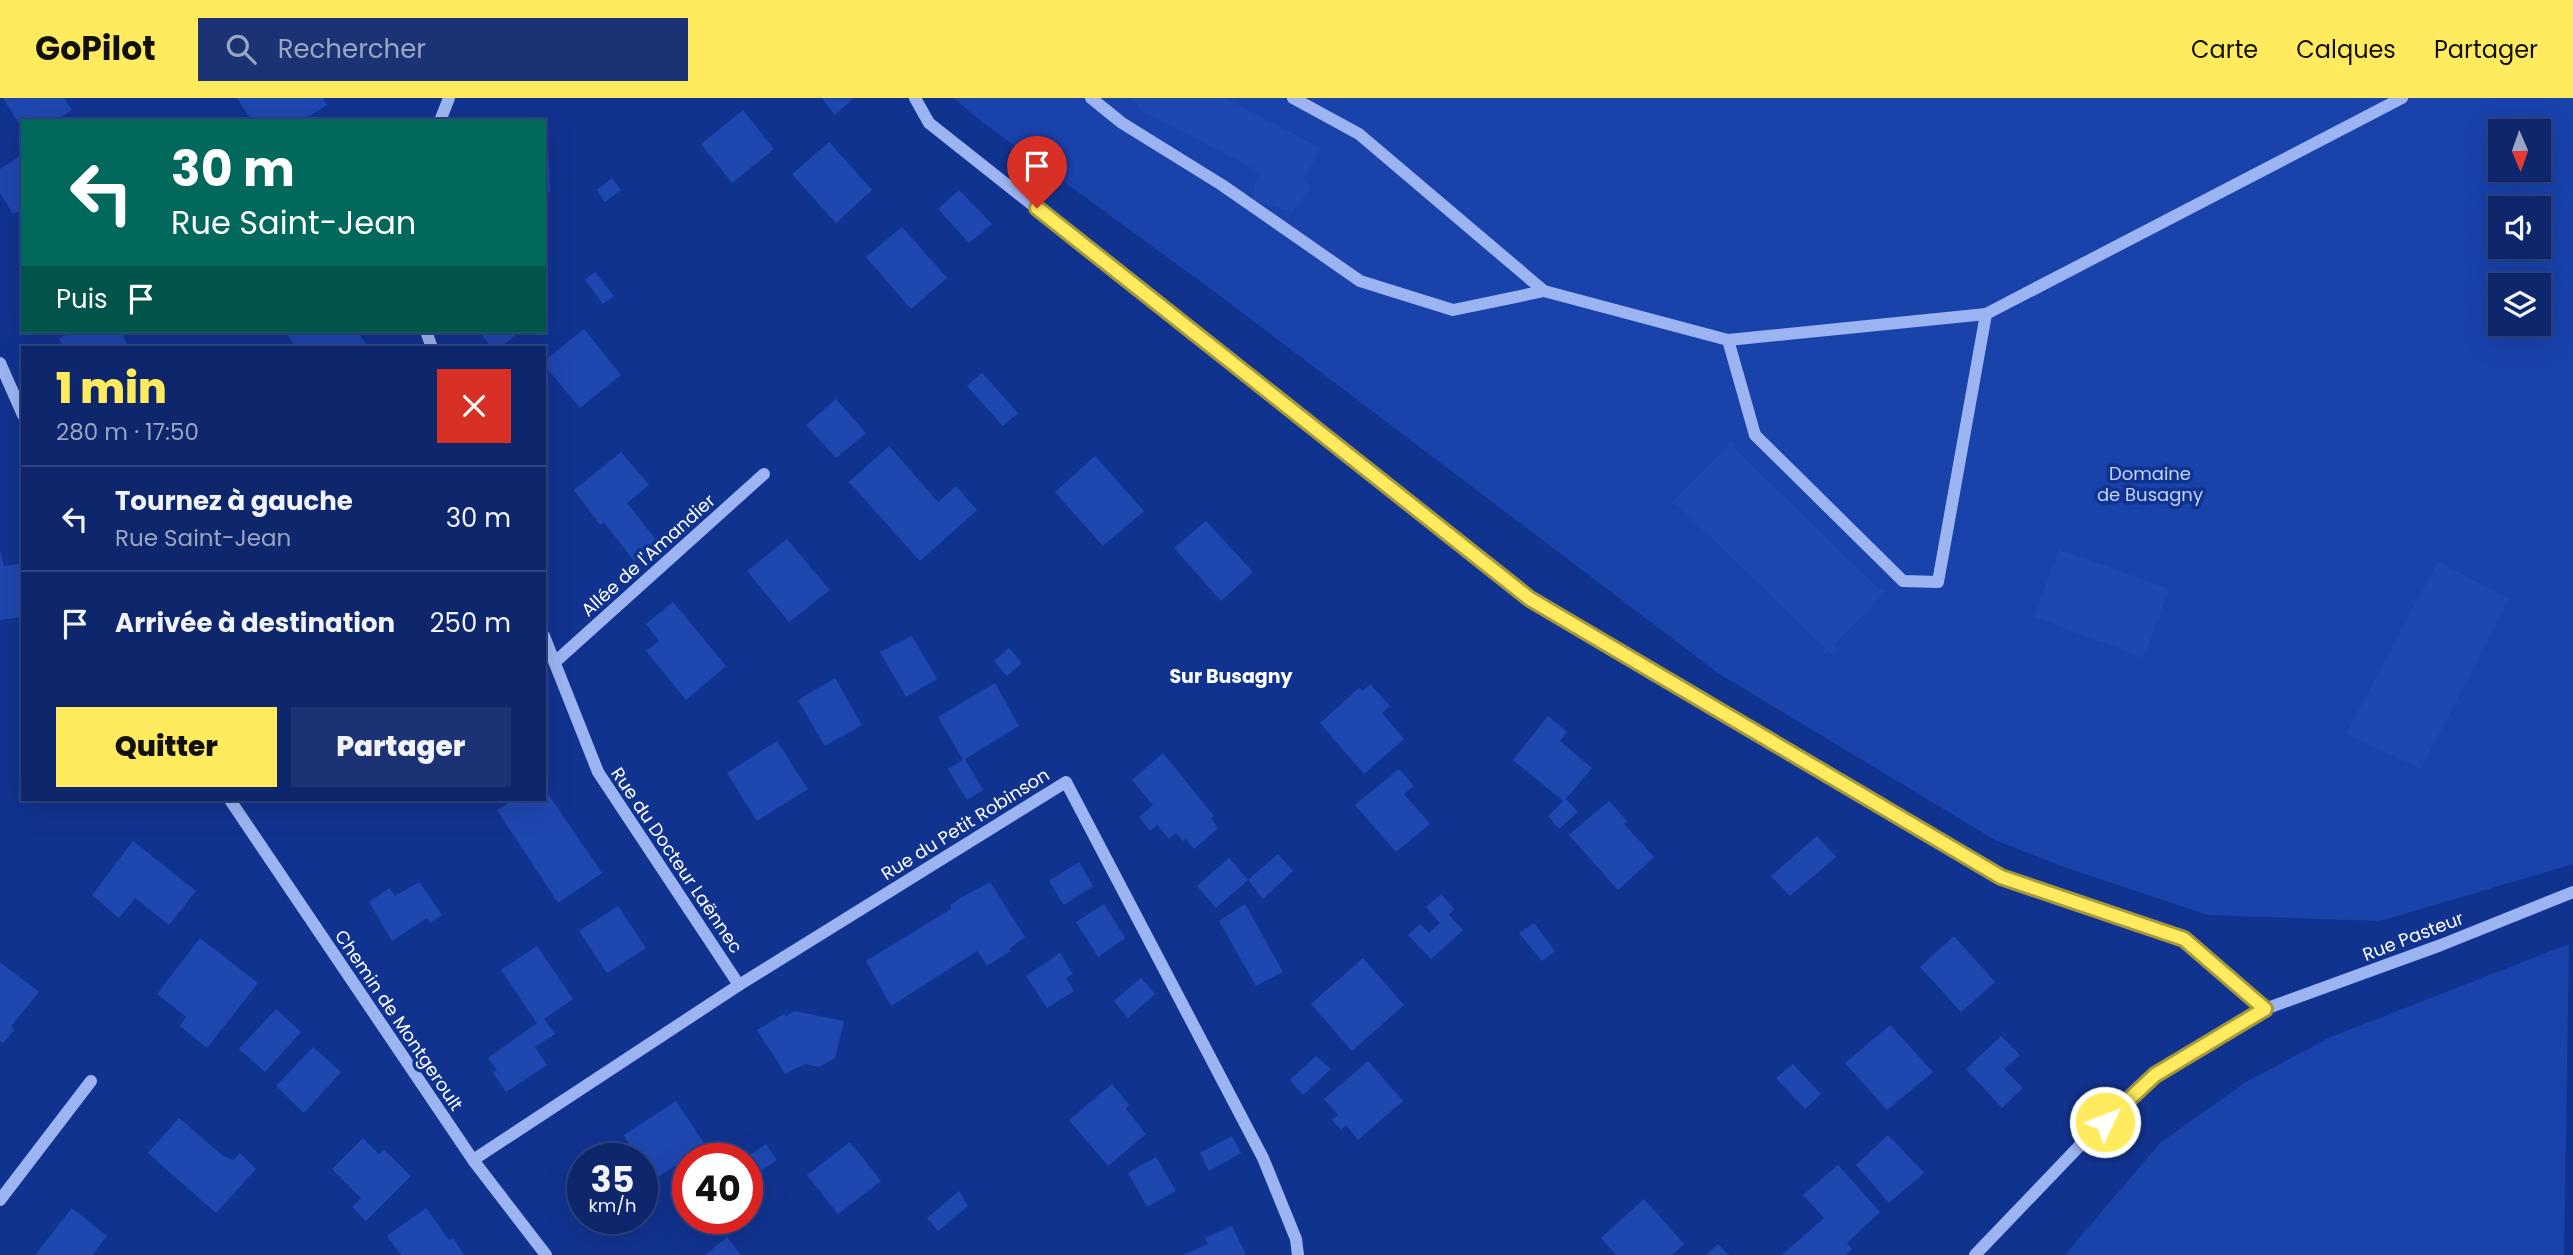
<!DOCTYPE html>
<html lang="fr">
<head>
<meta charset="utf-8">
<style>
  body { margin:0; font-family:Poppins,sans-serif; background:#1b3274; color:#f1f3f6; height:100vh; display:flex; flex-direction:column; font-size:26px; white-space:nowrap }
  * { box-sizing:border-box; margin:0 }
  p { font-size:23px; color:#9aa5c2 }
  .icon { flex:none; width:38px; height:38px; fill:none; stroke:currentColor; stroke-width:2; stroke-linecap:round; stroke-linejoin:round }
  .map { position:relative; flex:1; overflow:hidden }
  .drawer { position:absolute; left:21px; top:248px; width:525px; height:455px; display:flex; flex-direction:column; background:#0d266c; border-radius:0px; box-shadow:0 7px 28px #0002,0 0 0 2px #2d437f }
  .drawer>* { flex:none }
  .banner { position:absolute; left:21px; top:21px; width:525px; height:214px; border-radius:0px; box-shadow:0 7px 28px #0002,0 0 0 2px #2d437f; background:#00695c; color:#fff; overflow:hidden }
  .needle { width:46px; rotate:178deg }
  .fabs { position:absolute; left:2488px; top:21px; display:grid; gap:14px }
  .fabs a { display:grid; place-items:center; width:63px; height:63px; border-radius:0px; background:#0d266c; box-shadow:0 7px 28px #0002,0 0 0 2px #2d437f; font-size:35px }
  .speed { position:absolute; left:567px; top:1045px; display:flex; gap:14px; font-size:35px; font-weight:700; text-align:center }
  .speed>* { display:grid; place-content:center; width:91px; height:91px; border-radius:50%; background:#0d266c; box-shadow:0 7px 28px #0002,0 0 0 2px #2d437f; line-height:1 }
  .speed small { font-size:18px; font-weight:400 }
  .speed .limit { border:10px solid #d22; background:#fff; color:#111 }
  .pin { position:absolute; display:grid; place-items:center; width:60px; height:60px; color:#fff; margin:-72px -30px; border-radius:50% 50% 50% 0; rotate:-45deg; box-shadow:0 0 7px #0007 }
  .pin .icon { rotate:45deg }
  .me { position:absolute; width:77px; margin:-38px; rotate:47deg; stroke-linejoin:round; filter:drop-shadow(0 0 5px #0008) }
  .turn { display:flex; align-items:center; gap:24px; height:147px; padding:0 35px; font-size:32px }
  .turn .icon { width:91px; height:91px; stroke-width:2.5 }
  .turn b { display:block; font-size:49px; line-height:60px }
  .then { display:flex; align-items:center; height:66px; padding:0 35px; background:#0003; gap:14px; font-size:26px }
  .round { display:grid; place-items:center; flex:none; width:74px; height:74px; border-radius:0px; background:#1b3274 }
  .overview { display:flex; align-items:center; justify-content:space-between; height:119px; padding:0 35px }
  h1 { font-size:42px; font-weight:800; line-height:52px; color:#ffeb5d }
  .cta { display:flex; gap:14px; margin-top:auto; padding:14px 35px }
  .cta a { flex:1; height:80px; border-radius:0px; background:#ffeb5d; color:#111; font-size:28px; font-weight:800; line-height:80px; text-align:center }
  .cta a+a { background:#1b3274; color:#f1f3f6 }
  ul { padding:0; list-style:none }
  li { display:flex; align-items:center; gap:21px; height:105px; padding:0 35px; border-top:2px solid #2d437f }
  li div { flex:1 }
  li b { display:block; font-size:26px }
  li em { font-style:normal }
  header { display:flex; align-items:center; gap:42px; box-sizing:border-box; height:98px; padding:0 35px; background:#ffeb5d; color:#111 }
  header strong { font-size:33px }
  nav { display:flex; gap:38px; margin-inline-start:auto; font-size:24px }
  .search { width:490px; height:63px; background:#1b3274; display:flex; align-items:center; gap:18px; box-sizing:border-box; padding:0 24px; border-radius:0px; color:#9aa5c2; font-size:26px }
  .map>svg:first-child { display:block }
  .green { fill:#1942ab; fill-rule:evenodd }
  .building { fill:#1f47b0 }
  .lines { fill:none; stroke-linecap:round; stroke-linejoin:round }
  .minor { stroke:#9cb5f2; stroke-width:12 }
  .route-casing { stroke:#a6993c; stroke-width:18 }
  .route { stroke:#ffeb5d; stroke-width:12 }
  .labels { text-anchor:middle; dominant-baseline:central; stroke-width:7; stroke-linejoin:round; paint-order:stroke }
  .park-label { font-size:18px; fill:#c3d4fd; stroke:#113390 }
  .street-label { font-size:18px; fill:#fff; stroke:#113390 }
  .neighbourhood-label { font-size:19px; font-weight:bold; fill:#fff; stroke:#113390 }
</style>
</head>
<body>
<header>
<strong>GoPilot</strong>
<div class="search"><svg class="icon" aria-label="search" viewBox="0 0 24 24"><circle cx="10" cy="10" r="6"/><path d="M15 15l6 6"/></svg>Rechercher</div>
<nav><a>Carte</a><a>Calques</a><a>Partager</a></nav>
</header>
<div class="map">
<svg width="2573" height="1157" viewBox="0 0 2573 1157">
  <rect width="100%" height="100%" fill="#113390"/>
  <g class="green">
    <path d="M953,0H2573V766L2380,823L2208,817L2064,769L1995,742L1718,575L1219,197L982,24ZM2501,33H2539V72H2501ZM2501,110H2539V149H2501ZM2501,187H2539V226H2501Z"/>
    <path d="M2569,846L2564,1157H2065L2160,1045L2246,984L2331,939Z"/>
  </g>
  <g class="building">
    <path d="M3,0H64L72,12L55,23H23V32Z"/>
    <path d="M237,0H323L327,7L302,23H252Z"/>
    <path d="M822,0H854L835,17Z"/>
    <path d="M1129,0H1225L1317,48L1320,52L1304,81L1311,90L1292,114L1251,102L1259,74L1137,10V7Z"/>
    <path d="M743,12L774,51L732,85L701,46Z"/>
    <path d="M544,24H547L550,94L544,95Z"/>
    <path d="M829,44L872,92L836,125L792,76Z"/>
    <path d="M23,56V111L13,116L0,95V71Z"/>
    <path d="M612,80L621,92L605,104L597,92Z"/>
    <path d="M959,92L992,126L969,145L938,111Z"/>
    <path d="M902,129L947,180L911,211L866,159Z"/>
    <path d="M595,174L614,198L603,206L585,182Z"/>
    <path d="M584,231L621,277L580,310L544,267V263Z"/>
    <path d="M75,233H122L127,247L119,250H63L59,240Z"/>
    <path d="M285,233H357L369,250H296Z"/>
    <path d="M479,233H521L499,250H492Z"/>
    <path d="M982,275L1018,315L1003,328L967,288Z"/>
    <path d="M836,301L866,335L836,360L806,327Z"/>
    <path d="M1732,343L1735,346L1733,349L1880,492L1883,491L1886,493L1834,547L1837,551L1832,557L1828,553L1825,556L1823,553L1825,550L1675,405L1673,408L1671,405Z"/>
    <path d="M889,348L938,404L956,388L977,412L920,463L849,384Z"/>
    <path d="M621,354L649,387L627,405L657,443L634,463L604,424L600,427L574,392Z"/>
    <path d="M1095,358L1144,413L1103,448L1055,394Z"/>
    <path d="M1206,423L1253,474L1221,503L1174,450Z"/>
    <path d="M787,441L830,492L789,524L747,473Z"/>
    <path d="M2059,451L2169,491L2144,560L2034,519Z"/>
    <path d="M0,452L4,468L19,466L23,492V519L0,522Z"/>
    <path d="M2438,463L2509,501L2421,671L2346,636Z"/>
    <path d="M673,504L726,568L686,602L646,553L659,543L646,526Z"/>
    <path d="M912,538L937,581L906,599L880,554Z"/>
    <path d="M1009,550L1022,565L1007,578L994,563Z"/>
    <path d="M835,580L862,627L825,648L798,602Z"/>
    <path d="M995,585L1019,628L965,661L983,692L967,702L948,671L963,662L938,619Z"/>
    <path d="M1370,586L1390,608L1382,615L1404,641L1364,676L1320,625L1359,590L1363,593Z"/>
    <path d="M1548,618L1567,634L1560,643L1592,670L1566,701L1578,714L1559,731L1548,718L1563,703L1513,662Z"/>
    <path d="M777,643L808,691L757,723L727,675Z"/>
    <path d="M1163,655L1214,718L1211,720L1218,730L1194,751L1186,741L1183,743L1176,735L1169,741L1157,727L1150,733L1139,719L1153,707L1132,682Z"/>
    <path d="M1399,671L1414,688L1404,696L1430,726L1396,754L1355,707Z"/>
    <path d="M544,690L602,775L558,805L497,712L514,702H544Z"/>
    <path d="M1609,703L1627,723L1624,726L1654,759L1618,792L1569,737Z"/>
    <path d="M1817,738L1836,759L1790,798L1771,778Z"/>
    <path d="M133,743L196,793L169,827L135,800L119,820L92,797Z"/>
    <path d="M1278,756L1293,773L1263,801L1248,782Z"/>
    <path d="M1229,760L1248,782L1216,810L1197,788Z"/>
    <path d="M1079,764L1093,788L1064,807L1049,783Z"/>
    <path d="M419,784L442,817L430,825L427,820L392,843L369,804L389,790L395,798Z"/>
    <path d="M990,784L1025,839L1009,851L1011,853L987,868L977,853L891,908L866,863L951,811L950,807L962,799Z"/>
    <path d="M1441,796L1454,811L1449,817L1463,832L1431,861L1408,837L1420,826L1429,835L1440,825L1426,809Z"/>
    <path d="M1104,806L1125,840L1098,859L1076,824Z"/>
    <path d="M1245,806L1283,874L1256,888L1219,823Z"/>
    <path d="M618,808L646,850L607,875L579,833Z"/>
    <path d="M1534,825L1555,853L1542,863L1519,835Z"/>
    <path d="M1954,838L1995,884L1961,914L1920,869Z"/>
    <path d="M200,840L258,885L207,950L180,928L186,919L157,896Z"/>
    <path d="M537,848L573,901L544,921L555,936L535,949L547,967L506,994L493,975L497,972L488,960L537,925L501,872Z"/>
    <path d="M1060,855L1073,876L1066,880L1074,893L1047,910L1026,878Z"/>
    <path d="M1363,860L1404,907L1352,953L1311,906Z"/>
    <path d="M0,864L39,894L11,928L14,932L3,945L0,943Z"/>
    <path d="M1141,880L1155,896L1128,920L1114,903Z"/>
    <path d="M276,911L301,934L265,974L239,951Z"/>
    <path d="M795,913L844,923L835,960L819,969L805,966L785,976L757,932L784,916L786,918Z"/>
    <path d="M1890,927L1933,974L1887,1012L1845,965Z"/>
    <path d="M2001,938L2020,957L2004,971L2023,990L2002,1010L1966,971Z"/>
    <path d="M313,949L341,974L304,1015L276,988Z"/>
    <path d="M1316,958L1331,971L1303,997L1290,982Z"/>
    <path d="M1368,963L1403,1003L1358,1042L1346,1027L1341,1032L1332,1022L1338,1017L1324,1001Z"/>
    <path d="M1793,966L1821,996L1805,1011L1776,980Z"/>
    <path d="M1112,986L1129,1007L1126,1011L1146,1036L1108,1068L1069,1022Z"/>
    <path d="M676,1003L706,1048L647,1086L642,1079V1060H630L624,1050L629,1046L624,1037Z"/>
    <path d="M179,1020L223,1058L234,1062L240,1055L256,1071L216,1115L148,1055Z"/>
    <path d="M1888,1037L1924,1075L1889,1105L1856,1067Z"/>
    <path d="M1232,1038L1241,1055L1209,1073L1200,1055Z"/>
    <path d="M363,1040L379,1056L384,1052L411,1078L366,1123L352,1109L361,1100L332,1071Z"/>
    <path d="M850,1044L881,1083L838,1116L807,1077Z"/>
    <path d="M766,1046L777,1062L749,1081L747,1059Z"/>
    <path d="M1156,1059L1176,1093L1147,1109L1128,1075Z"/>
    <path d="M1838,1067L1880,1114L1847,1145L1852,1151L1846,1157H1782L1824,1120L1803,1097Z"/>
    <path d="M583,1078V1099L573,1084Z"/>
    <path d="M959,1093L968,1108L938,1133L927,1120Z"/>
    <path d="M1644,1101L1684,1146L1672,1157H1616L1601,1140Z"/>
    <path d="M72,1110L107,1138L92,1157H35Z"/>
    <path d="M426,1110L449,1142L453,1140L464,1157H401L387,1138Z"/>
    <path d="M1232,1128L1246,1157H1183L1208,1146L1205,1140Z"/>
    <path d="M727,1139L741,1157H705Z"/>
    <path d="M1718,1146L1729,1157H1706Z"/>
  </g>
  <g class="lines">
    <g class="minor">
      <path d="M915,0L929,25L1530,501L2001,779L2184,841L2265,911"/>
      <path d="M1091,0L1122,25L1222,87L1360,183L1453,212L1544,193"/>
      <path d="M1293,0L1359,36L1544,193L1728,242L1755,337L1903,483L1938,484L1986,216"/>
      <path d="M440,23L449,0"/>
      <path d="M426,233L432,250"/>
      <path d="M1728,242L1986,216L2402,0"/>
      <path d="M0,265L23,317"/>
      <path d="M544,538L598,674L739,887"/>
      <path d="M555,564L764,376"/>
      <path d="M230,702L473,1062L546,1157"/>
      <path d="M473,1062L739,887L1066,684L1263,1060L1296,1141L1298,1157"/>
      <path d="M0,1102L91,983"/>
      <path d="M1975,1157L2088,1039L2155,977L2265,911L2441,847L2573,794"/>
    </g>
  </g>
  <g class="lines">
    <g class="route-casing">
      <path id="route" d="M1037,110L1530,501L2001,779L2184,841L2265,911L2155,977L2105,1024"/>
    </g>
    <use href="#route" class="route"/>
  </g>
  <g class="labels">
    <g class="park-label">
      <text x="2150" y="375">Domaine<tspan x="2150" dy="21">de Busagny</tspan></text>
    </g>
    <g class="street-label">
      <text transform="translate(648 457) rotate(-42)">Allée de l'Amandier</text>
      <text transform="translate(965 726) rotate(-32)">Rue du Petit Robinson</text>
      <text transform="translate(677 762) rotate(56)">Rue du Docteur Laënnec</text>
      <text transform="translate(2413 838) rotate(-21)">Rue Pasteur</text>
      <text transform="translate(399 922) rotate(56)">Chemin de Montgeroult</text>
    </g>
    <g class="neighbourhood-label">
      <text x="1231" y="578">Sur Busagny</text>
    </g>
  </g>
</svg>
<div class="fabs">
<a><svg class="needle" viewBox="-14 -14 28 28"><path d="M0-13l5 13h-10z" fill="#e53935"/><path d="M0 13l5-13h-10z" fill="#9aa5c2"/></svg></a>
<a><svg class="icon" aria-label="sound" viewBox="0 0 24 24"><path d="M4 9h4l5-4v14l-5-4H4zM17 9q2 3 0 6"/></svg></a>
<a><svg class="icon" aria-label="layers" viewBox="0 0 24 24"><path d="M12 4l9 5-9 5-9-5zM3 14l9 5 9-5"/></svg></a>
</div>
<div class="speed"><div>35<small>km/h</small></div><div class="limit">40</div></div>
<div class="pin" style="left:1037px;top:110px;background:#d93025"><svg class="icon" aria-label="arrive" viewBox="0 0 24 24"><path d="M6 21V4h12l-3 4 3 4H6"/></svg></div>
<svg class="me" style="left:2105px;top:1024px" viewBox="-20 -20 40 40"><circle r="17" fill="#ffeb5d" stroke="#fff" stroke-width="3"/><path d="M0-11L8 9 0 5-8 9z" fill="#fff"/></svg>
<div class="banner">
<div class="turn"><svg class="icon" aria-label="left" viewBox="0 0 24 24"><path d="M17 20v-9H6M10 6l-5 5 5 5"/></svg><div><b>30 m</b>Rue Saint-Jean</div></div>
<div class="then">Puis<svg class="icon" aria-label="arrive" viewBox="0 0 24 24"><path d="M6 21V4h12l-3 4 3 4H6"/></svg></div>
</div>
<section class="drawer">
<div class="overview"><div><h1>1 min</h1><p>280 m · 17:50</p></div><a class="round" style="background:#d93025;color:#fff"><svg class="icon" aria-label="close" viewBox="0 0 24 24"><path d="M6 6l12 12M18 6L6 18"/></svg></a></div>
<ul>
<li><svg class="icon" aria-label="left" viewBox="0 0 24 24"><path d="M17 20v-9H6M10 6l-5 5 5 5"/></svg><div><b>Tournez à gauche</b><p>Rue Saint-Jean</p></div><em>30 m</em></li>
<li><svg class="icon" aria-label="arrive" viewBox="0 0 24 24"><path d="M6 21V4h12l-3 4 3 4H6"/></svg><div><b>Arrivée à destination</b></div><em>250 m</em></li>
</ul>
<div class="cta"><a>Quitter</a><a>Partager</a></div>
</section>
</div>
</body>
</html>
